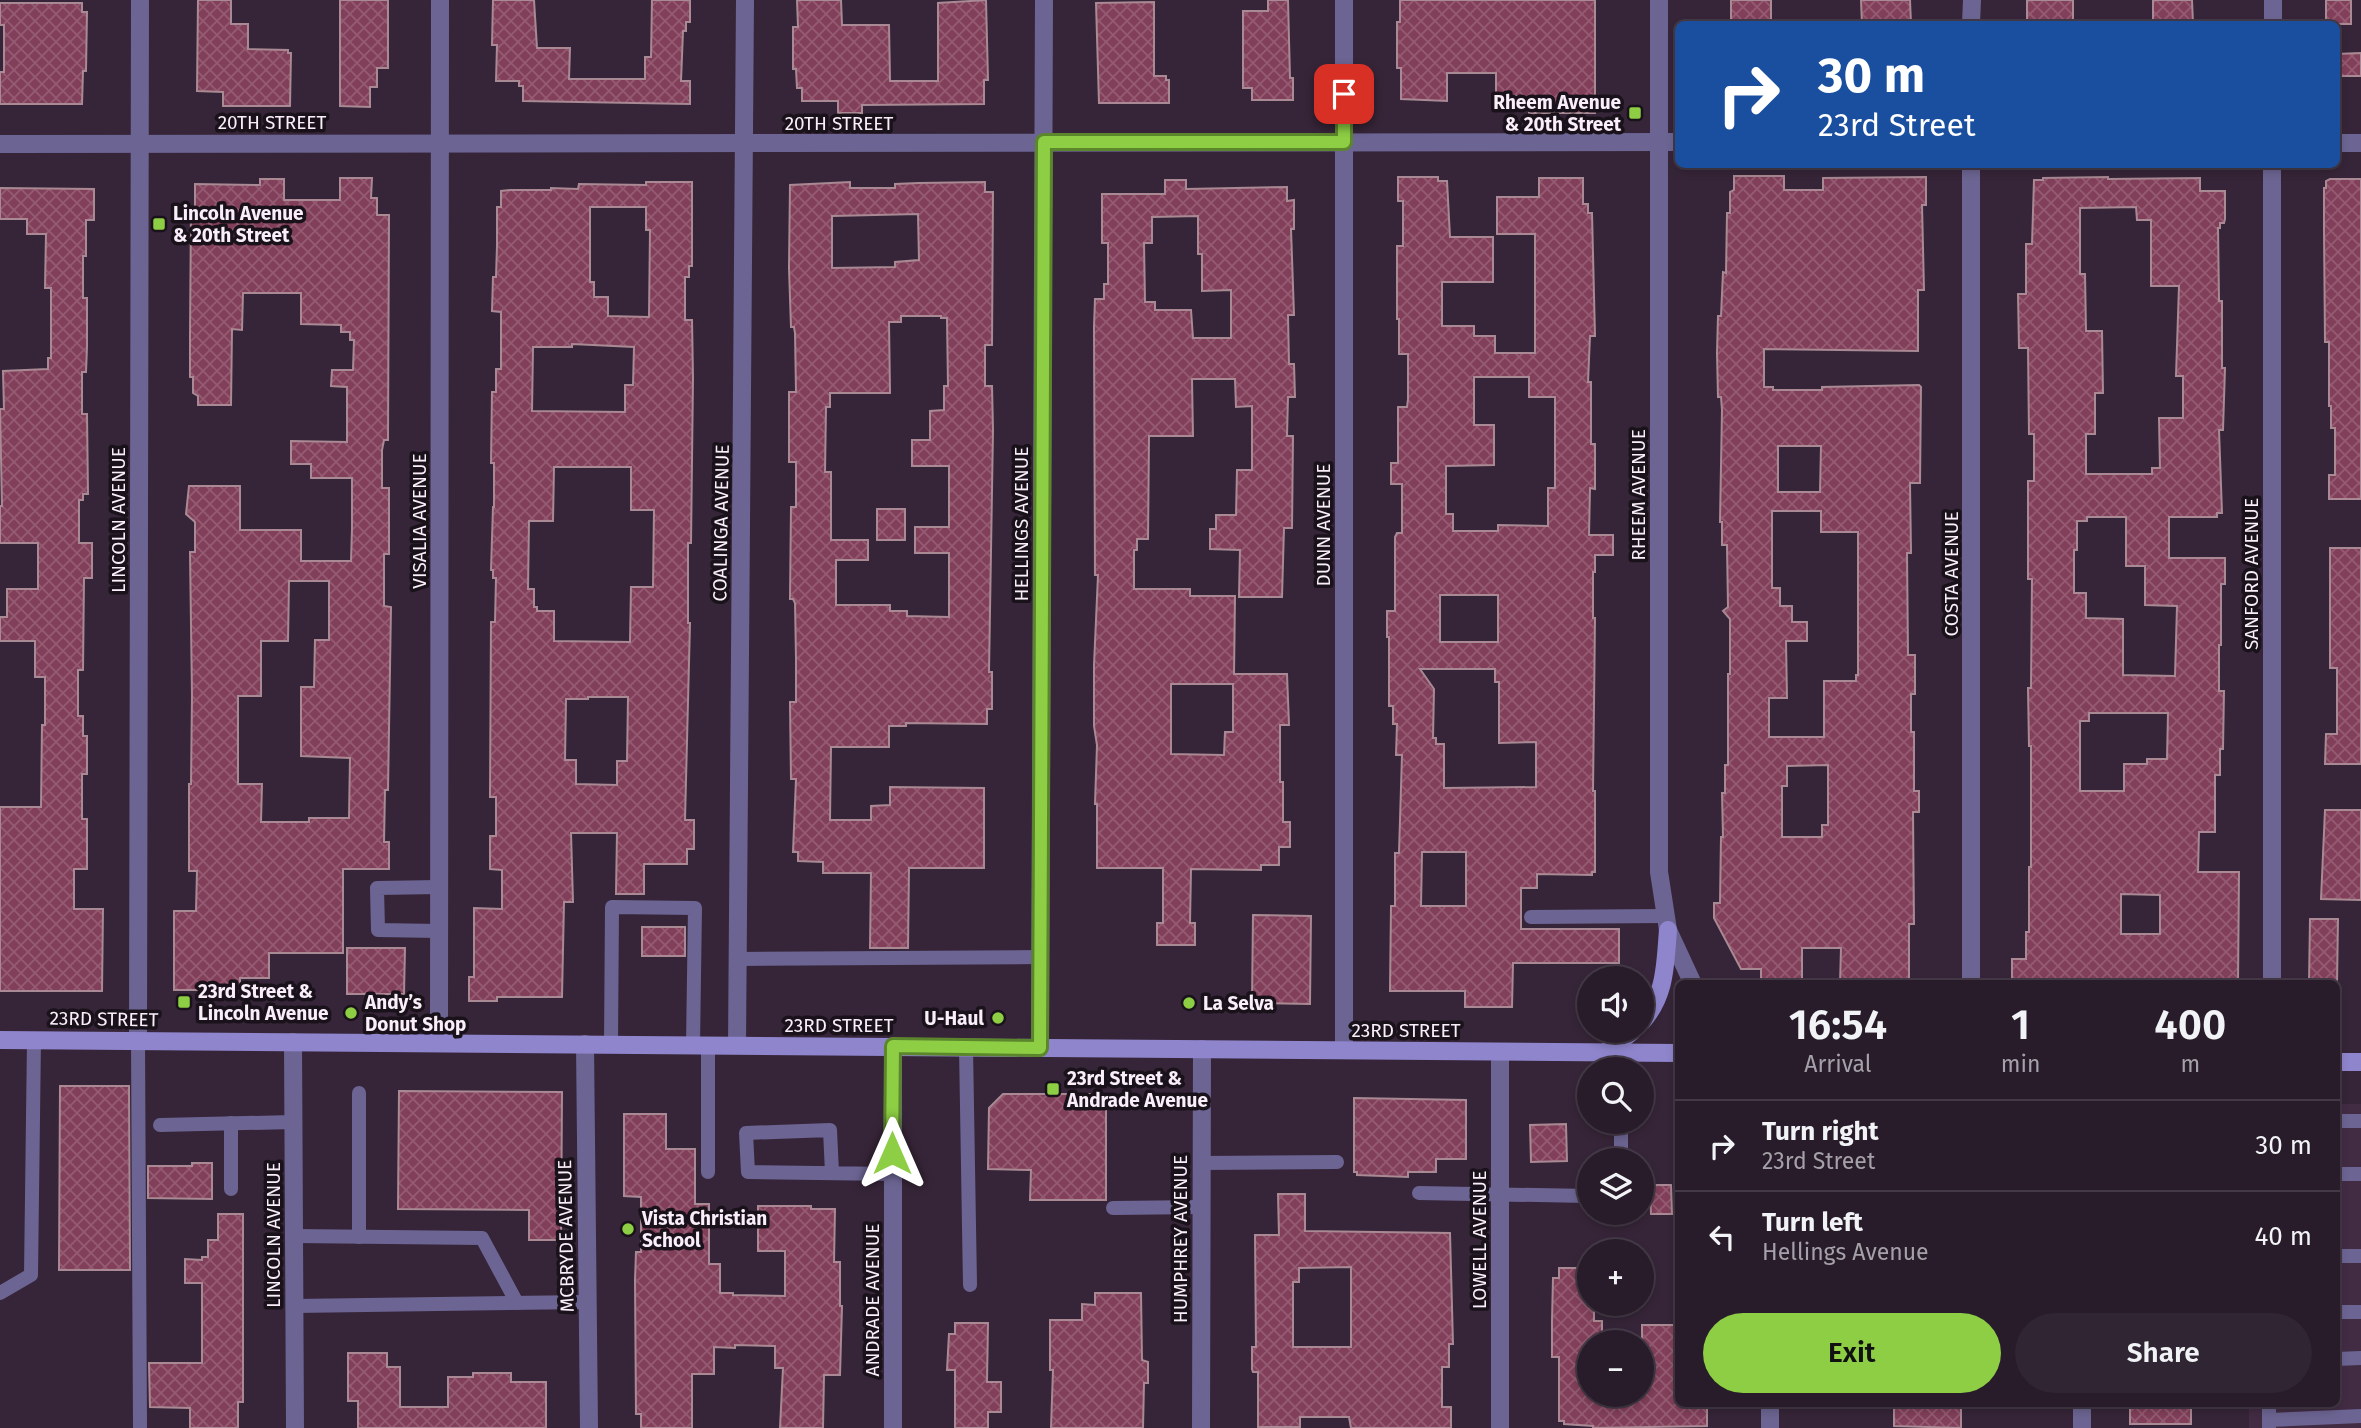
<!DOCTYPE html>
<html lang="en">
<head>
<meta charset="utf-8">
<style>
  body { margin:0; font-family:"Fira Sans",sans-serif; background:#302532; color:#f1f3f6; height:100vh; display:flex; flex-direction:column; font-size:26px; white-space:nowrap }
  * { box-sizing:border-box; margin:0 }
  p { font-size:23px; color:#a5a1a8 }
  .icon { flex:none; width:38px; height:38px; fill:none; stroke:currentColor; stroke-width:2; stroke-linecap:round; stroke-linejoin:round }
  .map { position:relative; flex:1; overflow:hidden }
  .sheet { position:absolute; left:1675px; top:980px; width:665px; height:427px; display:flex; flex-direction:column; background:#281c2a; border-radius:10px; box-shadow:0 4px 10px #0003,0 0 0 2px #443a47 }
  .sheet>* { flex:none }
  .guide { position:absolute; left:1675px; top:21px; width:665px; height:147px; border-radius:10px; box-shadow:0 4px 10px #0003,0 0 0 2px #443a47; background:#1a4fa0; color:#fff; overflow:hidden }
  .controls { position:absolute; left:1577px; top:966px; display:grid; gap:14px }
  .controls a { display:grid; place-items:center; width:77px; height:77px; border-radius:50%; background:#281c2a; box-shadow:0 4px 10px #0003,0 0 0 2px #443a47; font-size:35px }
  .pin { position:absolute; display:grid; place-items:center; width:60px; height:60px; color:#fff; margin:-30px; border-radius:14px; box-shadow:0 4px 10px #0006 }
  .me { position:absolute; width:77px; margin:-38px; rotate:0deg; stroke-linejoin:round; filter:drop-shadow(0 0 5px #0008) }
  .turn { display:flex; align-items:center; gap:24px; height:147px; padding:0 28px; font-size:32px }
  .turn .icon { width:91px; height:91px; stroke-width:2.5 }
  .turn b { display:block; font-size:49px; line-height:60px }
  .eta { display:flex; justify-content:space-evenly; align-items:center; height:119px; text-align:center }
  .eta b { font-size:42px; font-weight:600; line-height:49px }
  .primary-button { display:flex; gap:14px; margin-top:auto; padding:14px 28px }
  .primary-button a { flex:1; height:80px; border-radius:42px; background:#8dce44; color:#111; font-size:28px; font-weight:600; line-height:80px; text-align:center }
  .primary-button a+a { background:#302532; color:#f1f3f6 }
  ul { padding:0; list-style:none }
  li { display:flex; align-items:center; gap:21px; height:91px; padding:0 28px; border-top:2px solid #443a47 }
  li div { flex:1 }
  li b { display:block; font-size:26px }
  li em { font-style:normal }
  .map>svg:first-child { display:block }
  .built { fill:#422c44 }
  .building { fill:url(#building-cross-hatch); stroke:#a98993; stroke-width:2; fill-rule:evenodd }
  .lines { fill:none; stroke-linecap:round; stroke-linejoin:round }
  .service { stroke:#6c6593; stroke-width:14 }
  .minor { stroke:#6c6593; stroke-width:18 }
  .tertiary { stroke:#6c6593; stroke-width:18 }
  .secondary { stroke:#8f85cd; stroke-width:18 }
  .route-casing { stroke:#5c862c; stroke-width:18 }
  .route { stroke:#8dce44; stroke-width:12 }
  .poi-dot { fill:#8dce44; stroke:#19121a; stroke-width:2.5 }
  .labels { text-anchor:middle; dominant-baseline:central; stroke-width:7; stroke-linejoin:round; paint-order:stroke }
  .poi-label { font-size:19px; font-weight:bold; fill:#f9eefa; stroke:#19121a; text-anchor:start }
  .street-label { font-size:19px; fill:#f9eefa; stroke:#19121a }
</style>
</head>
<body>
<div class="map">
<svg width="2361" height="1428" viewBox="0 0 2361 1428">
  <defs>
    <pattern id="building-cross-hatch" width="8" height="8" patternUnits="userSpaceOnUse" patternTransform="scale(1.75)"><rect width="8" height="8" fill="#823f59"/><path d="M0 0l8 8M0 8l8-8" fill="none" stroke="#945b72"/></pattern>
  </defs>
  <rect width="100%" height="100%" fill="#362538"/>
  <path class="built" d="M2336,1104H2361V1428H2249V1404H2336Z"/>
  <g class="building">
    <path d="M198,0H231V24H248V49L288,50V53H291L290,106H223V92L197,91Z"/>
    <path d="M340,0H388V68H377V87H370V107L340,106Z"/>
    <path d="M493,0H534L537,48H570L569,79H645V57H651L652,0H690V22H686V31H683L681,81H690V104L523,101V86H519V81H496L497,45H492Z"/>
    <path d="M797,0H841L842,25H889L890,81H938V3L986,0L988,80H984V104L862,105V113H838V101H802V88H797L796,69H793V27H798Z"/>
    <path d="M1268,0H1288L1290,78H1293V100H1252V88H1243V11H1268Z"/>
    <path d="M1400,0H1595V113H1529V106H1518L1519,96H1496V73H1447V101L1401,99V68H1397V22H1400Z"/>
    <rect x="1731" y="0" width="40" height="24"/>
    <path d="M1861,0H1910L1911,24H1862Z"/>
    <path d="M2027,0H2073V24H2037V21H2027Z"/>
    <path d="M2153,0H2192L2193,24H2153Z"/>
    <rect x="2326" y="0" width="25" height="24"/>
    <path d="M1154,2V76H1166V80H1169V103H1099L1096,3Z"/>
    <path d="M0,3H82V12H87L86,71H83L82,104H0V72H4V25H0Z"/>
    <path d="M2361,53V76H2336V54Z"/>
    <path d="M1734,176H1784V190H1823V178L1926,177V205H1922L1924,290H1918V351L1764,349V387H1773V390H1822V387L1919,385L1921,387L1920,483H1910L1911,553H1907L1908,655H1915V694H1911V732H1914V791H1919V812H1913L1914,924H1909V984H1840L1841,948H1802V984H1761V969H1741L1714,918V903H1720L1721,837H1723L1722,793H1725V765H1728V674H1730V619L1723,611L1728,607L1727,545H1722V522H1720L1722,410L1721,397H1718L1717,353L1718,316H1721L1723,272L1726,273L1727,213H1730V192L1734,190ZM1778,446H1821L1820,492H1778ZM1772,511H1821V532H1858V675H1856V681H1824V737H1769V698H1787L1786,641H1807V622H1792V606H1780V588H1772ZM1828,765V825H1822V837H1782V786H1787V766Z"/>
    <path d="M1398,177H1438V181H1447L1450,237H1493V282H1442V326H1474V336H1495V353H1535V234H1497V197H1539V178H1583V204H1588V213H1592L1595,336H1590L1588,382H1591V444H1595V489L1590,488L1589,535H1613V555H1595V572H1593V618H1595L1593,791H1595V872H1592V875L1537,874V888H1521V929H1619V963H1513L1512,1007H1465V991H1390L1391,906H1395V853H1399L1402,755H1396L1397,724H1393V706H1389V637H1387V611H1395V537L1397,533H1402V484H1391V463H1398V407H1407L1408,399V354H1399V319H1397V246H1403V201H1398ZM1474,377H1529V397H1555V488H1548V526L1498,525V531H1453V514H1446V466L1494,465V425H1474ZM1440,595H1498V642H1440ZM1420,669H1495V682H1499V743L1536,742V787L1444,788V744H1436V738H1433L1434,689ZM1422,852H1466V906H1421Z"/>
    <path d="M2108,177V179L2200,178V191H2225V219L2224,223H2220V228H2218L2219,301H2222V368H2225L2223,430H2219L2222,513H2217V517H2169V558H2225V584H2221V645H2219V691H2224L2223,749H2220V775H2215V832H2199L2198,872H2239L2238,984H2012V959H2026V932H2029V867H2031V746H2029L2028,688H2031L2032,579H2028V481H2034V434H2029L2028,348H2019L2018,294H2026V244H2032L2034,180H2043V178ZM2136,207L2137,220H2151V286H2179L2176,376H2183V418H2159L2160,468H2152V474H2086V434H2095V393H2103L2102,331H2086L2085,274H2080V208ZM2087,517H2126V566H2145V605L2177,606L2175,676L2123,675V619L2086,618V593H2074V550H2077V521H2087ZM2089,713H2168L2167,759H2147V764H2124V791H2080V721H2089ZM2121,894L2160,895V934H2121Z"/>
    <path d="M340,178H372L371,198H377V215H389L388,440H384L382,450V488H389V554H384V606L391,607L388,790H385L384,842H389V869H343V953H269V978H240V990H174V911H196L197,871H189V784H191L192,696L190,552H195V522L186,514L189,486H240V530H301V561H351L352,529V478H311V464H291V441L347,442V387L331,386L332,370H353L354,340H350V332H341V325L301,324V293H243L242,330L232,329L231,405H198V396L193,393V377H190V336L191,209H195V184L260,185V179H284V200H340ZM289,581H329V640H315L314,687H301V756L350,758L349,818H309V822H261L262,784H238V696H261V641H288Z"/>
    <path d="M2330,179H2361V499H2329V475H2335V428H2331V406H2329V342H2325L2324,230V188H2326V181Z"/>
    <path d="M1165,180H1186V189L1287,187V201L1294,200V229H1291L1294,315H1288L1289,364H1294L1295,397H1288L1287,436H1293L1292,528H1284L1282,597H1239L1240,550L1210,549V529H1216V515H1236L1237,470H1252V406L1236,407L1235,379H1192L1193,436H1149L1148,539H1137V550H1134V589H1190V596H1235L1234,674H1287L1289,725H1280V782H1283V822H1290V847H1279V865H1261V870L1191,869L1190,923H1195V945H1157V923H1163V868H1097V804H1095L1097,745L1094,726V665L1098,575H1095L1094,327L1095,299H1104V284H1108V243H1102V194H1165ZM1198,216V254H1202V291L1231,290V338H1193L1191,310H1155V302H1145L1144,243H1152V217ZM1171,684H1233V732H1225L1224,755L1171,754Z"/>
    <path d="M646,182H692V266H689V277H685V320H692L693,378L691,543H688V623H690L685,820H694V849H687V864H644V894H616L617,833H571L573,902H564L562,997H497V1001H469V977H474V908L502,909V870L490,869V836H496V797H490L491,622H495L496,578H493V570H491L493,507H494V463H491L492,392H496V369H501V312L492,311L493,277H496L497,246V207H501V191L510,190H551V188L578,189L579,184L646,185ZM590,207H646V230H650L649,317L608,316V297H594V282H590ZM572,344L634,347L633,385H625V412L532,411L533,347H572ZM554,467H631V510H654L653,587H631L630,642L554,641V611H537V607H534V589H528L529,521H553ZM588,697H628L627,761H617V785L576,784V760H565L566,699H588Z"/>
    <path d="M850,182V188H895V184L919,183L985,182V192H993L992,345H985V386H992L993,430L989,672H992V709H987V724L906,723V726H889V747H831L830,820H871V806L890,805V787L984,788V868H909L908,948H870L871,873H823V862L798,861V852H793L796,779H791L790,702H796V659L795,603L793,599H790L791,507H796V462H789V392H796L795,333L794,327H791L789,268L790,185ZM918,214L919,260L895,262V267L832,268V216ZM901,316H941V318H947L948,386H944V410L930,411V440H912V466H949V527H915V553H949V617L907,616V611H890V605H836V560H868V540H831V472H825L826,407H830V393H890L889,322H901Z"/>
    <path d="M0,188L94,189V220H86V256H83V298H87V347L86,372H82V414H87L88,494H83V500H79V543H92V578H84L83,670H78V716H83V736H87V774H82V819H87V869H74V909H103L102,991H0V807H41L42,725H45V677H35V641H0V617H7V589H38V543H0V506H2L0,409H4L3,371L48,369V358H51V288H45L46,234H27V219H0Z"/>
    <rect x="877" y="509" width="28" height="31"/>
    <path d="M2330,548H2361V764H2325L2326,734H2337V668H2330Z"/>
    <path d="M2325,810H2361V900L2321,899Z"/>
    <path d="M1253,915L1311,916L1310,1004L1252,1003Z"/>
    <path d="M2310,919H2338L2337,984H2309Z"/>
    <rect x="642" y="927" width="43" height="29"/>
    <path d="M347,948H405L404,994H347Z"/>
    <path d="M60,1086H129L130,1270H59Z"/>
    <path d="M399,1091L562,1092L561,1240H529V1210L398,1209Z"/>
    <path d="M1003,1094H1106V1200H1030L1031,1170L988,1169L989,1108Z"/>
    <path d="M1354,1098L1466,1100V1159H1436V1172H1408V1177L1357,1175V1172H1354Z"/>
    <path d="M624,1114H666V1149H695V1204H709V1264H720V1293H733V1295L785,1296V1251H758V1206H811V1209H835L834,1262H840V1306H842L840,1375H824L823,1428H780L783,1368H775V1346L735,1345V1348L714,1347V1374H692V1428H641V1414H636L635,1280L636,1252H641V1197L624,1196Z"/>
    <path d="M1566,1124L1567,1161L1531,1162L1530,1125Z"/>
    <path d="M192,1163H212V1199L148,1198V1166H192Z"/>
    <path d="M1650,1185H1671L1672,1214H1651Z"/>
    <path d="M1278,1194H1305V1231L1450,1233L1453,1344H1449V1367H1442V1407H1451V1428H1351L1349,1417H1300V1427H1258V1372H1253L1252,1369V1347H1256L1255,1235H1279ZM1351,1267V1347H1293V1282H1299V1268Z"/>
    <path d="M218,1214H243V1402H238V1428H190V1408L150,1407L149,1363H202V1283H185V1259L202,1260V1257H208V1240H218Z"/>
    <path d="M1559,1268H1589V1304H1594V1321H1602V1342H1589V1395H1642V1325H1678V1404H1707V1426L1593,1428V1426L1564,1424V1421H1559V1357H1552V1321L1553,1278H1559Z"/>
    <path d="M1095,1293H1141L1142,1360L1148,1362V1383H1144L1143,1428H1051L1053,1370H1050V1320H1082V1304L1095,1305Z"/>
    <path d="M955,1323H988L987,1382H1001V1412H988V1428H955V1370H947L949,1334H955Z"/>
    <path d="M348,1353H387V1367H400V1407H448V1377H473V1373H511V1382H546V1428H358V1401H348Z"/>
    <path d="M1894,1404L1961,1405V1428L1894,1426Z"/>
    <rect x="2130" y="1404" width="61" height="20"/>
  </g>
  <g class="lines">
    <g class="service">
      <path d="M439,887L377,888L378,930L439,931"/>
      <path d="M1531,917L1664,916"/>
      <path d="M738,959L1040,957"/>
      <path d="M138,1040L140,1428"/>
      <path d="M611,1044L612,907L695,908L693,1045"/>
      <path d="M708,1045V1172"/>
      <path d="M966,1047L970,1285"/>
      <path d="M1621,1069L1622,1053"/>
      <path d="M359,1093V1237"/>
      <path d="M2336,1121H2361"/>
      <path d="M160,1125L293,1122"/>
      <path d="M1621,1160V1122"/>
      <path d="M1201,1163L1337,1162"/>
      <path d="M832,1173L830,1130L746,1133L748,1172L892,1174"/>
      <path d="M2336,1174H2361"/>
      <path d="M231,1189V1123"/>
      <path d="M1419,1193L1589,1196"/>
      <path d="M1113,1208L1201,1207"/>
      <path d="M294,1236L482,1238L517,1303"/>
      <path d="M2336,1256H2361"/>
      <path d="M0,1293L31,1275L34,1039"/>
      <path d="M294,1306L588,1302"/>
      <path d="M2336,1312H2361"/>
      <path d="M2336,1359L2361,1358"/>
      <path d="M2269,1404V1428"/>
      <path d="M2269,1420L2361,1416"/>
    </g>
    <g class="minor">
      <path d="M1971,24L1972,0"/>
      <path d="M2273,24V0"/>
      <path d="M2336,143H2361"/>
      <path d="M0,144L1678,142"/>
      <path d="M1971,164V984"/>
      <path d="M2272,164V984"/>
      <path d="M293,1042L295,1428"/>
      <path d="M439,1043L440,0"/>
      <path d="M585,1044L589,1428"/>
      <path d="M737,1045L745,0"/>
      <path d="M893,1046V1428"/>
      <path d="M1040,1048L1044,0"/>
      <path d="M1344,1050V0"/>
      <path d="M2082,1404V1428"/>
      <path d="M1201,1428L1202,1049"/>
      <path d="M1500,1428V1052"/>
    </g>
    <g class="tertiary">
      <path d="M1659,0V872L1668,930L1693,984"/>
      <path d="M138,1040L140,0"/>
      <path d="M1770,1404V1428"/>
    </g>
    <g class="secondary">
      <path d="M1642,1022C1666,994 1665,966 1668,930"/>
      <path d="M0,1040L1678,1053"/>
      <path d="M1606,1052L1633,1031"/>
      <path d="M2336,1062H2361"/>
    </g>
  </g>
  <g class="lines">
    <g class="route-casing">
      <path id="route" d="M892,1153L893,1046L1040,1048L1044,142H1344V94"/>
    </g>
    <use href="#route" class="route"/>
  </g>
  <g class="poi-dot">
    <rect x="1628" y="106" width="14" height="14" rx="3.5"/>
    <rect x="152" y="217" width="14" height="14" rx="3.5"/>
    <rect x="177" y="995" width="14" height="14" rx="3.5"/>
    <circle cx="1189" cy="1003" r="7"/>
    <circle cx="351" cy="1013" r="7"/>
    <circle cx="998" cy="1018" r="7"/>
    <rect x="1046" y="1082" width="14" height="14" rx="3.5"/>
    <circle cx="628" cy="1229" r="7"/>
  </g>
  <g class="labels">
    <g class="poi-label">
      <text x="1621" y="102" text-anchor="end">Rheem Avenue<tspan x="1621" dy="22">&amp; 20th Street</tspan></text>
      <text x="173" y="213">Lincoln Avenue<tspan x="173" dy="22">&amp; 20th Street</tspan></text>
      <text x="198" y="991">23rd Street &amp;<tspan x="198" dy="22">Lincoln Avenue</tspan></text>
      <text x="365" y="1002">Andy’s<tspan x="365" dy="22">Donut Shop</tspan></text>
      <text x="1203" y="1003">La Selva</text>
      <text x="984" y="1018" text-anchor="end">U-Haul</text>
      <text x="1067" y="1078">23rd Street &amp;<tspan x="1067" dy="22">Andrade Avenue</tspan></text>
      <text x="642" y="1218">Vista Christian<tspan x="642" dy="22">School</tspan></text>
    </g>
    <g class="street-label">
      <text x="272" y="122">20TH STREET</text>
      <text x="839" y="123">20TH STREET</text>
      <text transform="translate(1638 495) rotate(-90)">RHEEM AVENUE</text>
      <text transform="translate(118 520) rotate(-90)">LINCOLN AVENUE</text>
      <text transform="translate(419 521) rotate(-90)">VISALIA AVENUE</text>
      <text transform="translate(721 523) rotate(-89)">COALINGA AVENUE</text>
      <text transform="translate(1021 524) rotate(-90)">HELLINGS AVENUE</text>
      <text transform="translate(1323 525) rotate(-90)">DUNN AVENUE</text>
      <text transform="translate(1951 574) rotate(-90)">COSTA AVENUE</text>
      <text transform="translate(2251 574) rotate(-90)">SANFORD AVENUE</text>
      <text transform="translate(104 1019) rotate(1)">23RD STREET</text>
      <text x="839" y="1025">23RD STREET</text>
      <text x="1406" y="1030">23RD STREET</text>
      <text transform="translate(273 1235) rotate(-90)">LINCOLN AVENUE</text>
      <text transform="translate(566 1236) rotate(-91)">MCBRYDE AVENUE</text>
      <text transform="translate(1180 1239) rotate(-90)">HUMPHREY AVENUE</text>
      <text transform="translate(1479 1240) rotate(-90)">LOWELL AVENUE</text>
      <text transform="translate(872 1300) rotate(-90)">ANDRADE AVENUE</text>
    </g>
  </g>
</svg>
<div class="controls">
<a><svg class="icon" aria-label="sound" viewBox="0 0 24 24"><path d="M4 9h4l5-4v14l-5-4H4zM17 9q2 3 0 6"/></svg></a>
<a><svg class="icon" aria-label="search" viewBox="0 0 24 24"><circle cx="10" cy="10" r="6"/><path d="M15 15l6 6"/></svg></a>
<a><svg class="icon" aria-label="layers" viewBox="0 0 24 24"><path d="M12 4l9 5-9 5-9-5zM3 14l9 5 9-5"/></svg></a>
<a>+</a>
<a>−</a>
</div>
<div class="pin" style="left:1344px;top:94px;background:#d93025"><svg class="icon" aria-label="arrive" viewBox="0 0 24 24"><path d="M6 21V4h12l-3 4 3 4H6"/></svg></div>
<svg class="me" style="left:892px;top:1153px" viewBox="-20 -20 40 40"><path d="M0-17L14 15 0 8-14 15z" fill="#8dce44" stroke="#fff" stroke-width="4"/></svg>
<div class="guide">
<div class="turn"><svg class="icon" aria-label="right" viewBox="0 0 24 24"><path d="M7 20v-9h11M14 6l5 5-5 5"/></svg><div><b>30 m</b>23rd Street</div></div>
</div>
<section class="sheet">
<div class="eta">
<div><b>16:54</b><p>Arrival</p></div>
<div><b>1</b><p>min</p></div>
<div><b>400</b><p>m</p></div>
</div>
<ul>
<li><svg class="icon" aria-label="right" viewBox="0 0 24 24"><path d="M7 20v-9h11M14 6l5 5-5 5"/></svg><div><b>Turn right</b><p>23rd Street</p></div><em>30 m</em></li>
<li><svg class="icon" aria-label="left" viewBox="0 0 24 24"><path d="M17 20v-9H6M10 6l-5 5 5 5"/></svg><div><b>Turn left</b><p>Hellings Avenue</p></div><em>40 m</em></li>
</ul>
<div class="primary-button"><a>Exit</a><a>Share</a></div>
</section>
</div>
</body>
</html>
